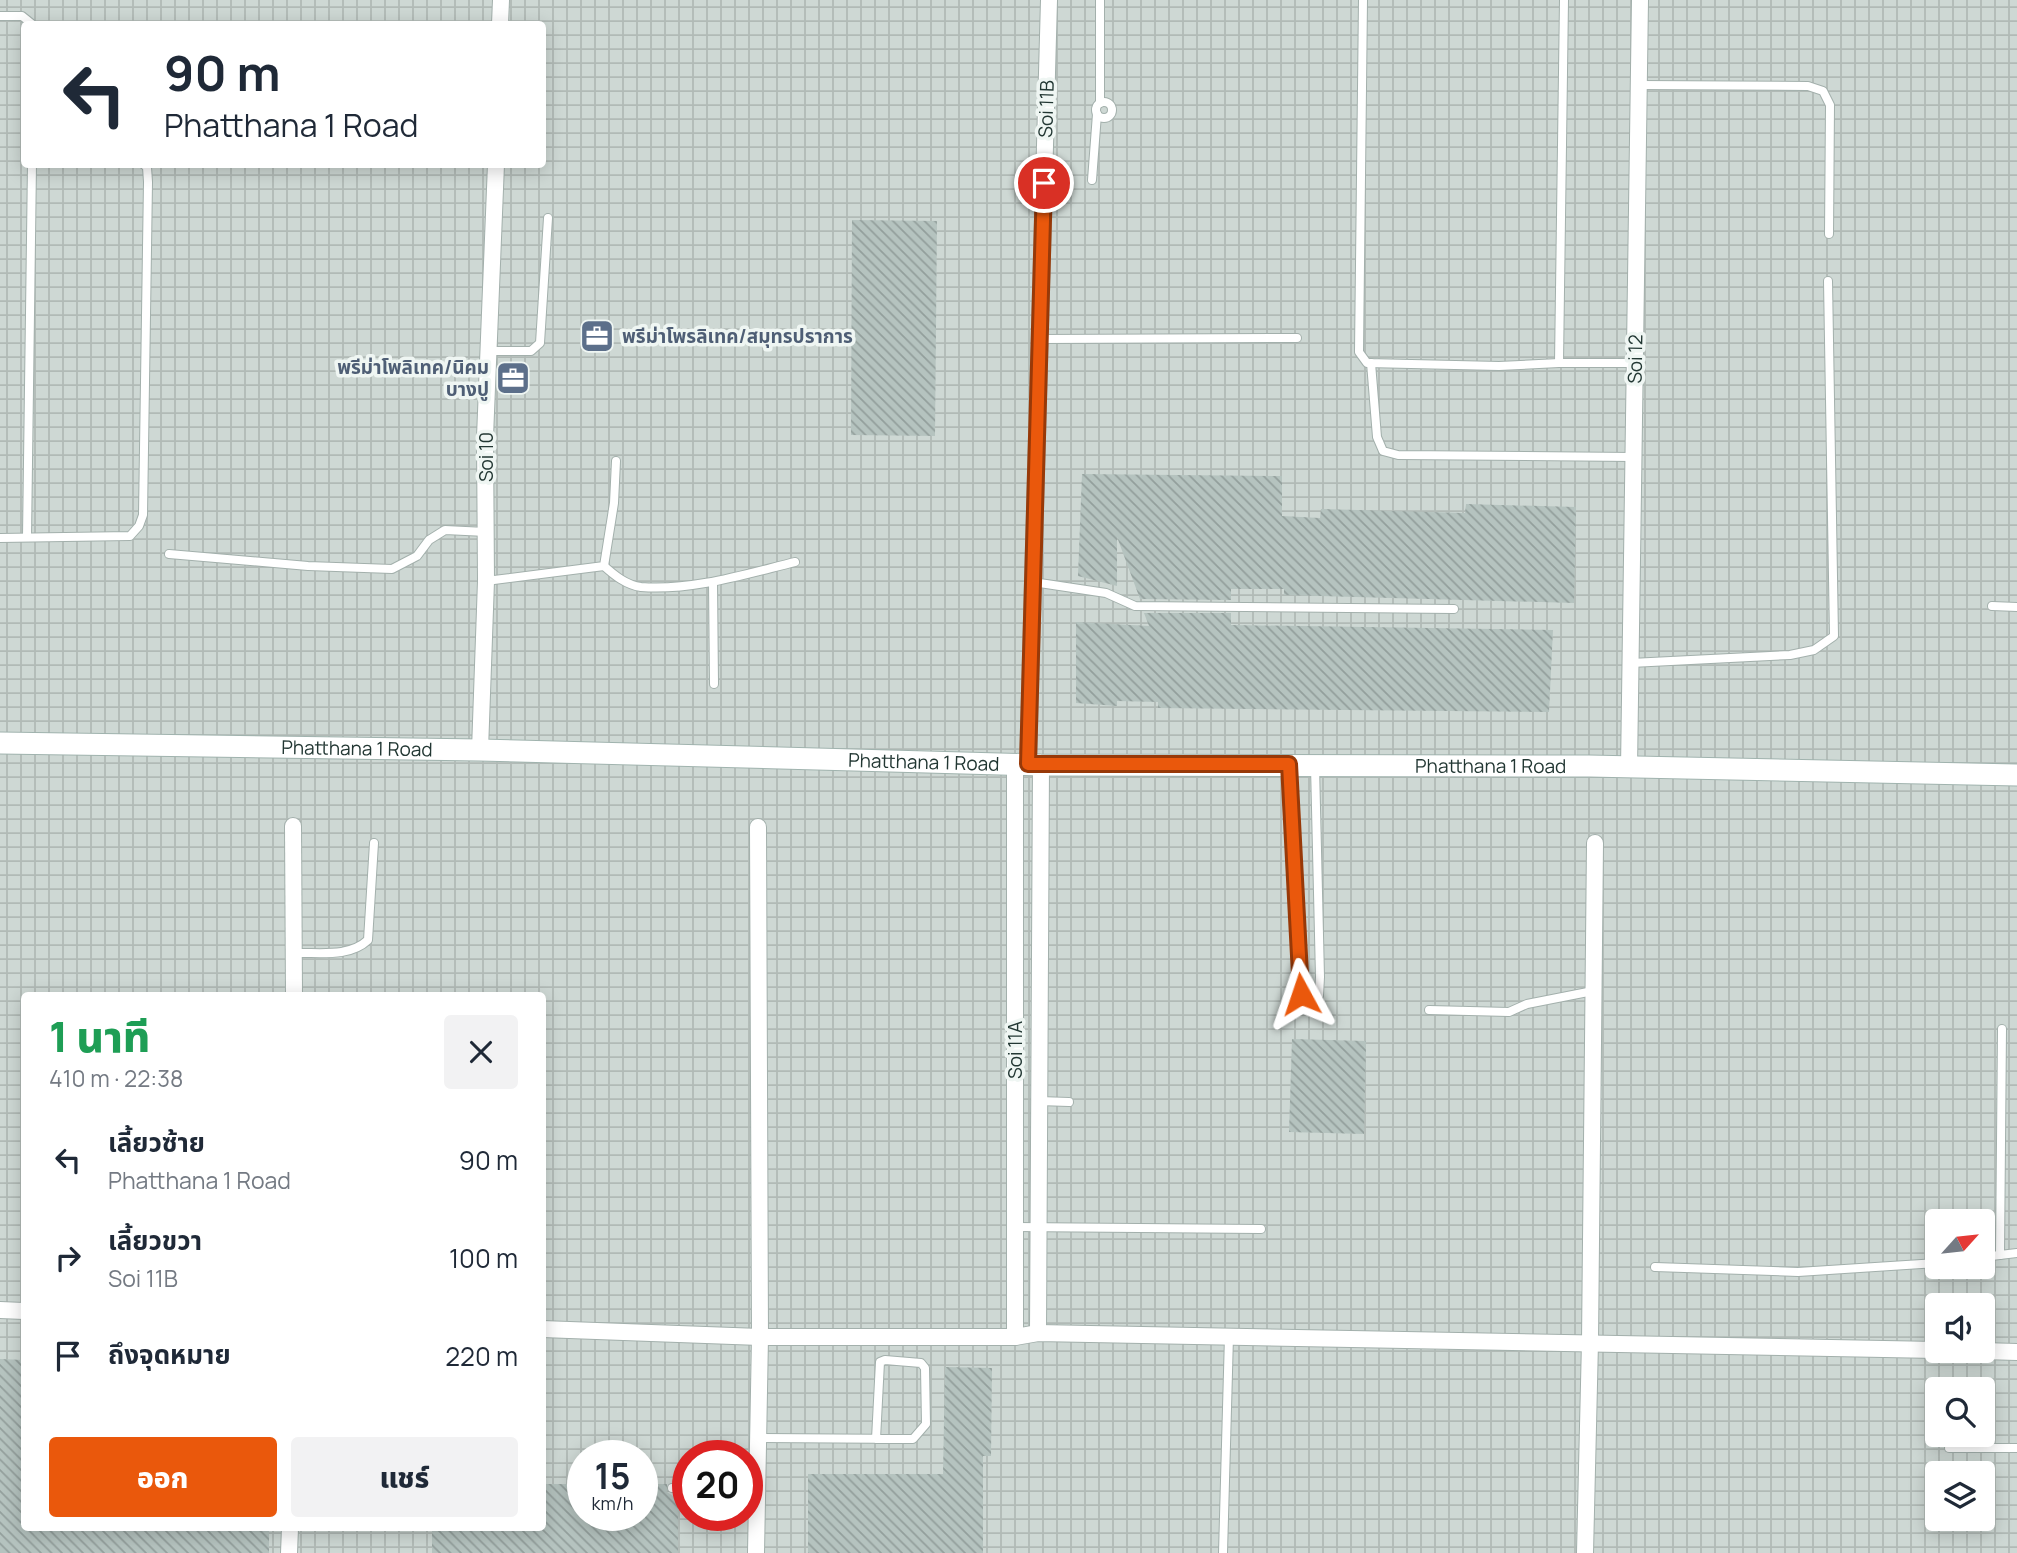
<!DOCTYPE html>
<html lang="th">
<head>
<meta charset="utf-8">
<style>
  body { margin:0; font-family:Manrope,"Noto Sans Thai",sans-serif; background:#f2f2f3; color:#1f2937; height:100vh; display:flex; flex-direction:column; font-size:26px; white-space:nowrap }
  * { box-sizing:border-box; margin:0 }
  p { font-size:23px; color:#747a83 }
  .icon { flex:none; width:38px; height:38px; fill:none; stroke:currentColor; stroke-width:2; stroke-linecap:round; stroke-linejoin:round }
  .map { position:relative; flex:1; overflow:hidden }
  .details { position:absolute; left:21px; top:992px; width:525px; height:539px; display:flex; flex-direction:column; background:#fff; border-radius:7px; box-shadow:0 4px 18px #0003 }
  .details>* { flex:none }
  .guide { position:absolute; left:21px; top:21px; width:525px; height:147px; border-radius:7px; box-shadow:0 4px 18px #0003; background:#fff; color:#1f2937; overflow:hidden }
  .needle { width:46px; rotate:63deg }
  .buttons { position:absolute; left:1925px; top:1209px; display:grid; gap:14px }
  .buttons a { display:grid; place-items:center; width:70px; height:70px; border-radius:7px; background:#fff; box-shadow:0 4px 18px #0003; font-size:35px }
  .speed { position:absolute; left:567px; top:1440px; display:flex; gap:14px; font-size:35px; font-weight:700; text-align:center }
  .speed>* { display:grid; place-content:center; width:91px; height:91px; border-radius:50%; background:#fff; box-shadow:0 4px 18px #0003; line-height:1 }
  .speed small { font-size:18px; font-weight:400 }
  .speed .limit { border:10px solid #d22; background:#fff; color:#111 }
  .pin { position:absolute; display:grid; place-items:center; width:60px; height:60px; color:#fff; margin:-30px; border:4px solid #fff; border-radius:50%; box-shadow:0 2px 7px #0007 }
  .me { position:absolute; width:77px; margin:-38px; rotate:355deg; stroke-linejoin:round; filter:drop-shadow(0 0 5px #0008) }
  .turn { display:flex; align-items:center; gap:24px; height:147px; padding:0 28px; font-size:32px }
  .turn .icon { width:91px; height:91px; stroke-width:2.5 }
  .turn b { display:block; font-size:49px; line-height:60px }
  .round { display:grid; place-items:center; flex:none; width:74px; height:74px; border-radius:7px; background:#f2f2f3 }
  .overview { display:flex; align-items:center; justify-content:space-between; height:119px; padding:0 28px }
  h1 { font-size:42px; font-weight:800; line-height:52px; color:#1e9e55 }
  .action { display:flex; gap:14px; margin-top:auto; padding:14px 28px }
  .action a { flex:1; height:80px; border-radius:7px; background:#ea580c; color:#fff; font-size:28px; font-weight:800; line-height:80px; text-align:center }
  .action a+a { background:#f2f2f3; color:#1f2937 }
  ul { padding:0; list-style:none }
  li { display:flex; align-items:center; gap:21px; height:98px; padding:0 28px }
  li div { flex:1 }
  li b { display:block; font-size:26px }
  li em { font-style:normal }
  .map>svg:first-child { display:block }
  .industrial { fill:url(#industrial-grid); fill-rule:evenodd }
  .building { fill:url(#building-back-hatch) }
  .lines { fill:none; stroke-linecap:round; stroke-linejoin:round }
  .lane-casing { stroke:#a3b0ac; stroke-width:10 }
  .street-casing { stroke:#a3b0ac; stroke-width:18 }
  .secondary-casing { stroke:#a0b3ae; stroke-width:23 }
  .lane { stroke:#fff; stroke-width:8 }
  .street { stroke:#fff; stroke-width:16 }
  .secondary { stroke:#fff; stroke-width:21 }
  .route-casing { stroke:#983908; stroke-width:18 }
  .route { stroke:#ea580c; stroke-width:12 }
  .labels { text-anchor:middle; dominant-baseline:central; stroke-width:7; stroke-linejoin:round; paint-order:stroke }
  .street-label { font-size:19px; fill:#223733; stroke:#eff6f3 }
  .service-label { font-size:19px; font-weight:bold; fill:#4e5e75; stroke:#eff6f3; text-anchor:start }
</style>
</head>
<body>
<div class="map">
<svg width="2017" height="1553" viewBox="0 0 2017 1553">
  <defs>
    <pattern id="industrial-grid" width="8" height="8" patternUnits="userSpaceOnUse" patternTransform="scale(1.75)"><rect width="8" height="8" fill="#ced8d4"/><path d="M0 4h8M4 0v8" fill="none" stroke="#b1bab6"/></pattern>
    <pattern id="building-back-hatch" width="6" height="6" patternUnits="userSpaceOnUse" patternTransform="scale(1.75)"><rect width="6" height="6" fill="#b5c3bf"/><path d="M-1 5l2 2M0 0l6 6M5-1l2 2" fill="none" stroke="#939f9c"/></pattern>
  </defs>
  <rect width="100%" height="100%" fill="#dfe9e5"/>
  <path class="industrial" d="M0,0H2017V1553H0ZM24,24H542V164H24ZM24,996H542V1528H24ZM1937,1222H1983V1267H1937ZM1937,1306H1983V1351H1937ZM1937,1390H1983V1435H1937ZM583,1456H642V1516H583ZM688,1456H747V1516H688ZM1937,1474H1983V1519H1937Z"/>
  <g class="building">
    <path d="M852,220L937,221L935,436L851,435Z"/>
    <path d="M1082,474L1282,476V516L1320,518L1321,509L1465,513L1466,504L1576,507L1574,603L1284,595V589H1231V600L1140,599L1117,537V586L1078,576Z"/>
    <path d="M1144,613H1231V625L1553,630L1549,712L1158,708V702L1117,701V706L1076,703V622L1149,626Z"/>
    <path d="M1292,1039L1366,1041L1364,1134L1289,1132Z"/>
    <path d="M0,1359L24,1360V1528H269V1553H0Z"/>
    <path d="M945,1367L992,1368L991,1456H983V1553H808V1474H943Z"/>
    <path d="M542,1484H583V1516H642V1484H667V1492L678,1499V1553H432V1528H542Z"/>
  </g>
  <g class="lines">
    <g class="lane-casing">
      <g id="lane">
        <path d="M1100,0V103"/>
        <path d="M1363,0L1359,352L1367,363L1499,366L1559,363"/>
        <path d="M1564,0L1559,363H1635"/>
        <path d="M0,16H22L32,24"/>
        <path d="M1639,85L1808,86L1823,91L1830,105L1829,234"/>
        <circle cx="1104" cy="110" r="8"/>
        <path d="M1092,180L1097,114"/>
        <path d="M1040,339L1297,338"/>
        <path d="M489,351H531L540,343L548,218"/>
        <path d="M1371,363L1377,437L1383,451L1398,455L1634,457"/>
        <path d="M27,537L32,164"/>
        <path d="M0,538L130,536L139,526L143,515L148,182L147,167L143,164"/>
        <path d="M169,554L308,566L392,569L417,556L429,540L445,530L486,532"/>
        <path d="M604,566C614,575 626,585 641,587C692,591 746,574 795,562"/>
        <path d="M486,581L604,566L614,503L616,461"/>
        <path d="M713,582L714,684"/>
        <path d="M1033,582L1106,593L1135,606L1454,609"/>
        <path d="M1992,606L2017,607"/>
        <path d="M1631,663L1790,655L1814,650L1834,636L1828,281"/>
        <path d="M1290,767L1299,986L1304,1000L1315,999L1319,995L1320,977L1315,766"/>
        <path d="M294,953C318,952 349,958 368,940L374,843"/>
        <path d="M1429,1010L1509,1012L1527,1004L1593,991"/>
        <path d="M1039,1101L1069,1102"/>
        <path d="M1015,1227L1261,1229"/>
        <path d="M2000,1255L2002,1029"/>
        <path d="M1983,1257L2017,1253"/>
        <path d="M1655,1267L1798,1272L1937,1263"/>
        <path d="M758,1438L913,1439L926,1424L925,1368L921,1363L885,1360L880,1362L876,1439"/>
        <path d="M1949,1448H2017"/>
        <path d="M672,1488H688"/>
        <path d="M1223,1553L1229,1336"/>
      </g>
    </g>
    <g class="street-casing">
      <g id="street">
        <path d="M500,24L501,0"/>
        <path d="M480,750L486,581L485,437L496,164"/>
        <path d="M1015,764V1337"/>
        <path d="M1028,764L1049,0"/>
        <path d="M1629,769L1640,0"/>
        <path d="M293,826L294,996"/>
        <path d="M0,1310L24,1311"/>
        <path d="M542,1329L760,1337H1015L1038,1333L1937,1350"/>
        <path d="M1038,1333L1041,765"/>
        <path d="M1983,1351L2017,1352"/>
        <path d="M289,1553L290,1528"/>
        <path d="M756,1553L760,1337L758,827"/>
        <path d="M1585,1553L1590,1342L1595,843"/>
      </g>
    </g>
    <g class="secondary-casing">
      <g id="secondary">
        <path id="s1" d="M0,743L480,750L1041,765L1589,766L2017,775"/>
      </g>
    </g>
    <use href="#lane" class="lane"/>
    <use href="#street" class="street"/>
    <use href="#secondary" class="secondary"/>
  </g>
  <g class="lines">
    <g class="route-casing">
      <path id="route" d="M1044,183L1028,764H1289L1301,994"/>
    </g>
    <use href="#route" class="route"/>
  </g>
  <defs>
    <g id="office-square" transform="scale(1.75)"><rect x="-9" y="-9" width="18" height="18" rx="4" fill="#5c6f8a" stroke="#eff6f3"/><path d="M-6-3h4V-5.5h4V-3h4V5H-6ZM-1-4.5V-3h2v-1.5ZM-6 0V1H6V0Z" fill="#fff"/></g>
  </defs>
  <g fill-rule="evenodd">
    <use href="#office-square" x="597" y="336"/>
    <use href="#office-square" x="513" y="378"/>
  </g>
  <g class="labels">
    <g class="street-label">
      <text transform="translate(1046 109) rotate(-88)">Soi 11B</text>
      <text transform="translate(1635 359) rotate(-89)">Soi 12</text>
      <text transform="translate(486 457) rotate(-90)">Soi 10</text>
      <text stroke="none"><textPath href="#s1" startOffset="357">Phatthana 1 Road</textPath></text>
      <text stroke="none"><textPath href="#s1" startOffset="924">Phatthana 1 Road</textPath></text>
      <text stroke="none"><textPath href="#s1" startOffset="1491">Phatthana 1 Road</textPath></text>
      <text transform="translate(1015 1050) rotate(-90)">Soi 11A</text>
    </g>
    <g class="service-label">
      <text x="622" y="336">พรีม่าโพรลิเทค/สมุทรปราการ</text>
      <text x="489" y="367" text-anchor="end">พรีม่าโพลิเทค/นิคม<tspan x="489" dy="22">บางปู</tspan></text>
    </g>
  </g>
</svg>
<div class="buttons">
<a><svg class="needle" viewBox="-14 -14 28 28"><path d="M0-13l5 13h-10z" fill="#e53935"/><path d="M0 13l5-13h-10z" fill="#747a83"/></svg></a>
<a><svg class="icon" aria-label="sound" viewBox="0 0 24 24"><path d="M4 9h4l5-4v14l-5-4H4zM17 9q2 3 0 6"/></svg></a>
<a><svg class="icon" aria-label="search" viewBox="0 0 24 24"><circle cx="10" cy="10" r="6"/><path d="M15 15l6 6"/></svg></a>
<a><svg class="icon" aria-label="layers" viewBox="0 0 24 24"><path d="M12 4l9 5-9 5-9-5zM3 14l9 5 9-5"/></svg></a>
</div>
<div class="speed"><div>15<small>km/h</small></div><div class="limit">20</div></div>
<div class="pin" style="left:1044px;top:183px;background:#d93025"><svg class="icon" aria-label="arrive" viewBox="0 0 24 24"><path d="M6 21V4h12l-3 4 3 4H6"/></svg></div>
<svg class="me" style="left:1301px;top:994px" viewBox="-20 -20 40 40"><path d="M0-17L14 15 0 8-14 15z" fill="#ea580c" stroke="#fff" stroke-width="4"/></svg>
<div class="guide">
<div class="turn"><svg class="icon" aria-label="left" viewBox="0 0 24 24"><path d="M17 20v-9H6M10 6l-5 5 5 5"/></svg><div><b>90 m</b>Phatthana 1 Road</div></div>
</div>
<section class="details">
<div class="overview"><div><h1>1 นาที</h1><p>410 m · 22:38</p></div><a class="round"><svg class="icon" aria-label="close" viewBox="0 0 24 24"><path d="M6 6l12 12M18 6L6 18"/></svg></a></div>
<ul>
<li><svg class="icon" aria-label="left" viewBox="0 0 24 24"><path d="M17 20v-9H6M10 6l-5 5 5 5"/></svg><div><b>เลี้ยวซ้าย</b><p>Phatthana 1 Road</p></div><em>90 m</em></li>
<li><svg class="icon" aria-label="right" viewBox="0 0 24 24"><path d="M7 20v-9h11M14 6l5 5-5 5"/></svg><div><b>เลี้ยวขวา</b><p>Soi 11B</p></div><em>100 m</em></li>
<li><svg class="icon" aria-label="arrive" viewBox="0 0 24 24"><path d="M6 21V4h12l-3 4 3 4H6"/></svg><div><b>ถึงจุดหมาย</b></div><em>220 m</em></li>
</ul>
<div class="action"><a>ออก</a><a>แชร์</a></div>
</section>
</div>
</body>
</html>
